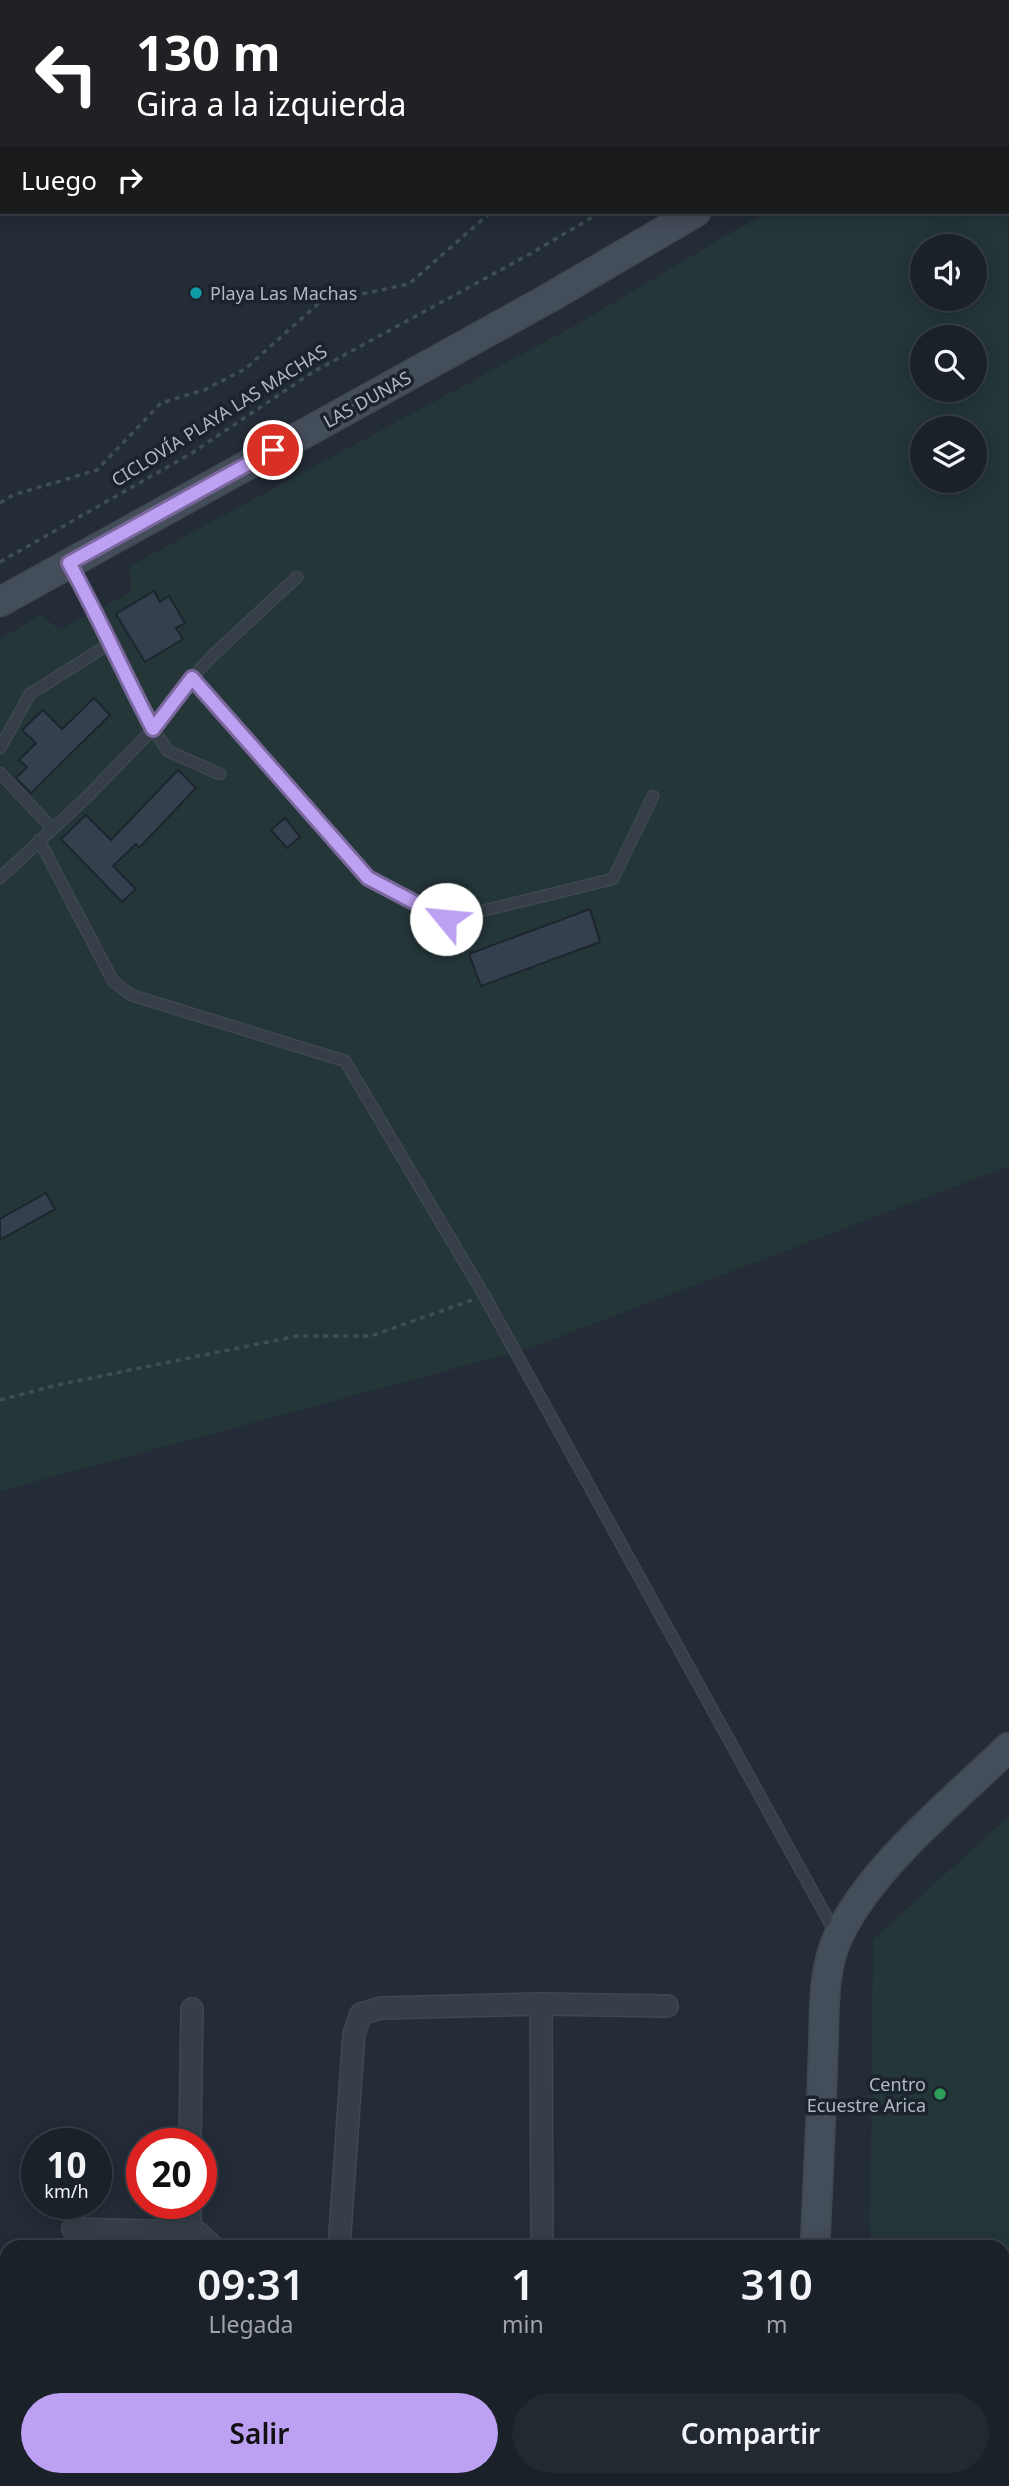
<!DOCTYPE html>
<html lang="es">
<head>
<meta charset="utf-8">
<style>
  body { margin:0; font-family:"Noto Sans",sans-serif; background:#232931; color:#f1f3f6; height:100vh; display:flex; flex-direction:column; font-size:26px; white-space:nowrap }
  * { box-sizing:border-box; margin:0 }
  p { font-size:23px; color:#9fa3a8 }
  .icon { flex:none; width:38px; height:38px; fill:none; stroke:currentColor; stroke-width:2; stroke-linecap:round; stroke-linejoin:round }
  .map { position:relative; flex:1; overflow:hidden }
  .sheet { position:absolute; left:0px; top:2240px; width:1010px; height:247px; display:flex; flex-direction:column; background:#1a2129; border-radius:21px 21px 0 0; box-shadow:0 4px 18px #0003,0 0 0 2px #383e46 }
  .sheet>* { flex:none }
  .banner { position:absolute; left:0px; top:0px; width:1010px; height:214px; box-shadow:0 4px 18px #0003,0 0 0 2px #383e46; background:#202124; color:#fff; overflow:hidden }
  .controls { position:absolute; left:910px; top:234px; display:grid; gap:14px }
  .controls a { display:grid; place-items:center; width:77px; height:77px; border-radius:50%; background:#1a2129; box-shadow:0 4px 18px #0003,0 0 0 2px #383e46; font-size:35px }
  .speed { position:absolute; left:21px; top:2128px; display:flex; gap:14px; font-size:35px; font-weight:700; text-align:center }
  .speed>* { display:grid; place-content:center; width:91px; height:91px; border-radius:50%; background:#1a2129; box-shadow:0 4px 18px #0003,0 0 0 2px #383e46; line-height:1 }
  .speed small { font-size:18px; font-weight:400 }
  .speed .limit { border:10px solid #d22; background:#fff; color:#111 }
  .pin { position:absolute; display:grid; place-items:center; width:60px; height:60px; color:#fff; margin:-30px; border:4px solid #fff; border-radius:50%; box-shadow:0 2px 7px #0007 }
  .me { position:absolute; width:77px; margin:-38px; rotate:298deg; stroke-linejoin:round; filter:drop-shadow(0 0 5px #0008) }
  .turn { display:flex; align-items:center; gap:24px; height:147px; padding:0 21px; font-size:32px }
  .turn .icon { width:91px; height:91px; stroke-width:2.5 }
  .turn b { display:block; font-size:49px; line-height:60px }
  .then { display:flex; align-items:center; height:66px; padding:0 21px; background:#0003; gap:14px; font-size:26px }
  .eta { display:flex; justify-content:space-evenly; align-items:center; height:119px; text-align:center }
  .eta b { font-size:42px; font-weight:600; line-height:49px }
  .button { display:flex; gap:14px; margin-top:auto; padding:14px 21px }
  .button a { flex:1; height:80px; border-radius:42px; background:#bca0f2; color:#111; font-size:28px; font-weight:600; line-height:80px; text-align:center }
  .button a+a { background:#232931; color:#f1f3f6 }
  .map>svg:first-child { display:block }
  .green { fill:#243638; fill-rule:evenodd }
  .building { fill:#35404e; stroke:#1d252e; stroke-width:2 }
  .lines { fill:none; stroke-linecap:round; stroke-linejoin:round }
  .lane-casing { stroke:#3f4751; stroke-width:13 }
  .street-casing { stroke:#3f4751; stroke-width:24 }
  .secondary-casing { stroke:#3f4751; stroke-width:31 }
  .path { stroke:#3d4f50; stroke-width:3.5; stroke-dasharray:5 5; stroke-linecap:butt }
  .lane { stroke:#363e48; stroke-width:10 }
  .street { stroke:#363e48; stroke-width:21 }
  .secondary { stroke:#444d5a; stroke-width:28 }
  .rail-casing { stroke:#58626e; stroke-width:8 }
  .rail { stroke:#1b232c; stroke-width:5; stroke-dasharray:16; stroke-linecap:butt }
  .route-casing { stroke:#7a689d; stroke-width:18 }
  .route { stroke:#bca0f2; stroke-width:12 }
  .culture-dot { fill:#0f9aa8; stroke:#1b232c; stroke-width:2.5 }
  .leisure-dot { fill:#2e9e5b; stroke:#1b232c; stroke-width:2.5 }
  .labels { text-anchor:middle; dominant-baseline:central; stroke-width:7; stroke-linejoin:round; paint-order:stroke }
  .poi-label { font-size:18px; fill:#b1b9c4; stroke:#1b232c; text-anchor:start }
  .street-label { font-size:18px; fill:#b1b9c4; stroke:#1b232c }
</style>
</head>
<body>
<div class="map">
<svg width="1009" height="2486" viewBox="0 0 1009 2486">
  <rect width="100%" height="100%" fill="#232c37"/>
  <g class="green">
    <path d="M1008,38L1009,1166L527,1349L0,1491V639L41,615L60,630L131,592L130,566L574,326L766,212H1008ZM922,247H975V299H922ZM922,338H975V390H922ZM922,429H975V481H922Z"/>
    <path d="M1009,1816V2299H1003V2247H870L873,1940Z"/>
  </g>
  <g class="building">
    <path d="M154,591L160,602L169,596L185,623L176,628L183,639L145,662L116,614Z"/>
    <path d="M94,698L110,715L31,793L16,778L27,767L19,760L36,743L22,730L43,710L62,729Z"/>
    <path d="M178,770L196,788L139,848L136,844L113,866L136,889L122,902L61,839L86,815L111,840Z"/>
    <path d="M285,818L300,837L287,848L271,830Z"/>
    <path d="M590,909L600,942L481,986L469,954Z"/>
    <path d="M46,1193L55,1209L0,1240V1219Z"/>
  </g>
  <g class="lines">
    <g class="lane-casing">
      <g id="lane">
        <path d="M885,0L887,2"/>
        <path d="M70,566L92,605L109,644L153,729L168,751L220,774"/>
        <path d="M192,678L368,878L445,920L613,879L653,796"/>
        <path d="M0,748L30,694L109,644"/>
        <path d="M0,773L52,828"/>
        <path d="M39,840L113,981L131,995L345,1061L484,1295L836,1934"/>
        <path d="M0,878L87,797L153,729L192,678L211,657L297,577"/>
        <path d="M1003,2380H1009"/>
        <path d="M882,2486V2480"/>
      </g>
    </g>
    <g class="street-casing">
      <g id="street">
        <path d="M541,2004L542,2247"/>
        <path d="M190,2144L192,2009"/>
        <path d="M73,2229L190,2232L198,2233L213,2247"/>
        <path d="M190,2232V2203"/>
        <path d="M339,2247L354,2034L361,2014L381,2008L541,2004L667,2006"/>
      </g>
    </g>
    <g class="secondary-casing">
      <g id="secondary">
        <path d="M994,2L997,0"/>
        <path d="M0,602L549,298L696,212"/>
        <path d="M815,2247C818,2183 821,2120 823,2056C825,2018 821,1971 839,1935C872,1866 953,1801 1009,1747"/>
        <path d="M803,2486L804,2480"/>
      </g>
    </g>
    <g class="path">
      <path d="M0,503L13,495L97,470L161,403L204,390L245,369L319,303L409,284L491,212"/>
      <path d="M0,562L192,453L313,372L530,254L601,212"/>
      <path d="M0,1400L57,1385L297,1336H371L472,1300"/>
      <path d="M1003,2311H1009"/>
    </g>
    <use href="#lane" class="lane"/>
    <use href="#street" class="street"/>
    <use href="#secondary" class="secondary"/>
    <g class="rail-casing">
      <g id="rail">
        <path d="M0,2316H7"/>
        <path d="M1003,2336H1009"/>
      </g>
    </g>
    <use href="#rail" class="rail"/>
  </g>
  <g class="lines">
    <g class="route-casing">
      <path id="route" d="M273,450L69,563C99,617 124,674 153,729L192,678L368,878L446,919"/>
    </g>
    <use href="#route" class="route"/>
  </g>
  <circle class="culture-dot" cx="196" cy="293" r="7"/>
  <circle class="leisure-dot" cx="940" cy="2094" r="7"/>
  <g class="labels">
    <g class="poi-label">
      <text x="210" y="293">Playa Las Machas</text>
      <text x="926" y="2084" text-anchor="end">Centro<tspan x="926" dy="21">Ecuestre Arica</tspan></text>
    </g>
    <g class="street-label">
      <text transform="translate(367 399) rotate(-29)">LAS DUNAS</text>
      <text transform="translate(219 415) rotate(-32)">CICLOVÍA PLAYA LAS MACHAS</text>
    </g>
  </g>
</svg>
<div class="controls">
<a><svg class="icon" aria-label="sound" viewBox="0 0 24 24"><path d="M4 9h4l5-4v14l-5-4H4zM17 9q2 3 0 6"/></svg></a>
<a><svg class="icon" aria-label="search" viewBox="0 0 24 24"><circle cx="10" cy="10" r="6"/><path d="M15 15l6 6"/></svg></a>
<a><svg class="icon" aria-label="layers" viewBox="0 0 24 24"><path d="M12 4l9 5-9 5-9-5zM3 14l9 5 9-5"/></svg></a>
</div>
<div class="speed"><div>10<small>km/h</small></div><div class="limit">20</div></div>
<div class="pin" style="left:273px;top:450px;background:#d93025"><svg class="icon" aria-label="arrive" viewBox="0 0 24 24"><path d="M6 21V4h12l-3 4 3 4H6"/></svg></div>
<svg class="me" style="left:446px;top:919px" viewBox="-20 -20 40 40"><circle r="19" fill="#fff"/><path d="M0-13L10 11 0 6-10 11z" fill="#bca0f2"/></svg>
<div class="banner">
<div class="turn"><svg class="icon" aria-label="left" viewBox="0 0 24 24"><path d="M17 20v-9H6M10 6l-5 5 5 5"/></svg><div><b>130 m</b>Gira a la izquierda</div></div>
<div class="then">Luego<svg class="icon" aria-label="right" viewBox="0 0 24 24"><path d="M7 20v-9h11M14 6l5 5-5 5"/></svg></div>
</div>
<section class="sheet">
<div class="eta">
<div><b>09:31</b><p>Llegada</p></div>
<div><b>1</b><p>min</p></div>
<div><b>310</b><p>m</p></div>
</div>
<div class="button"><a>Salir</a><a>Compartir</a></div>
</section>
</div>
</body>
</html>
